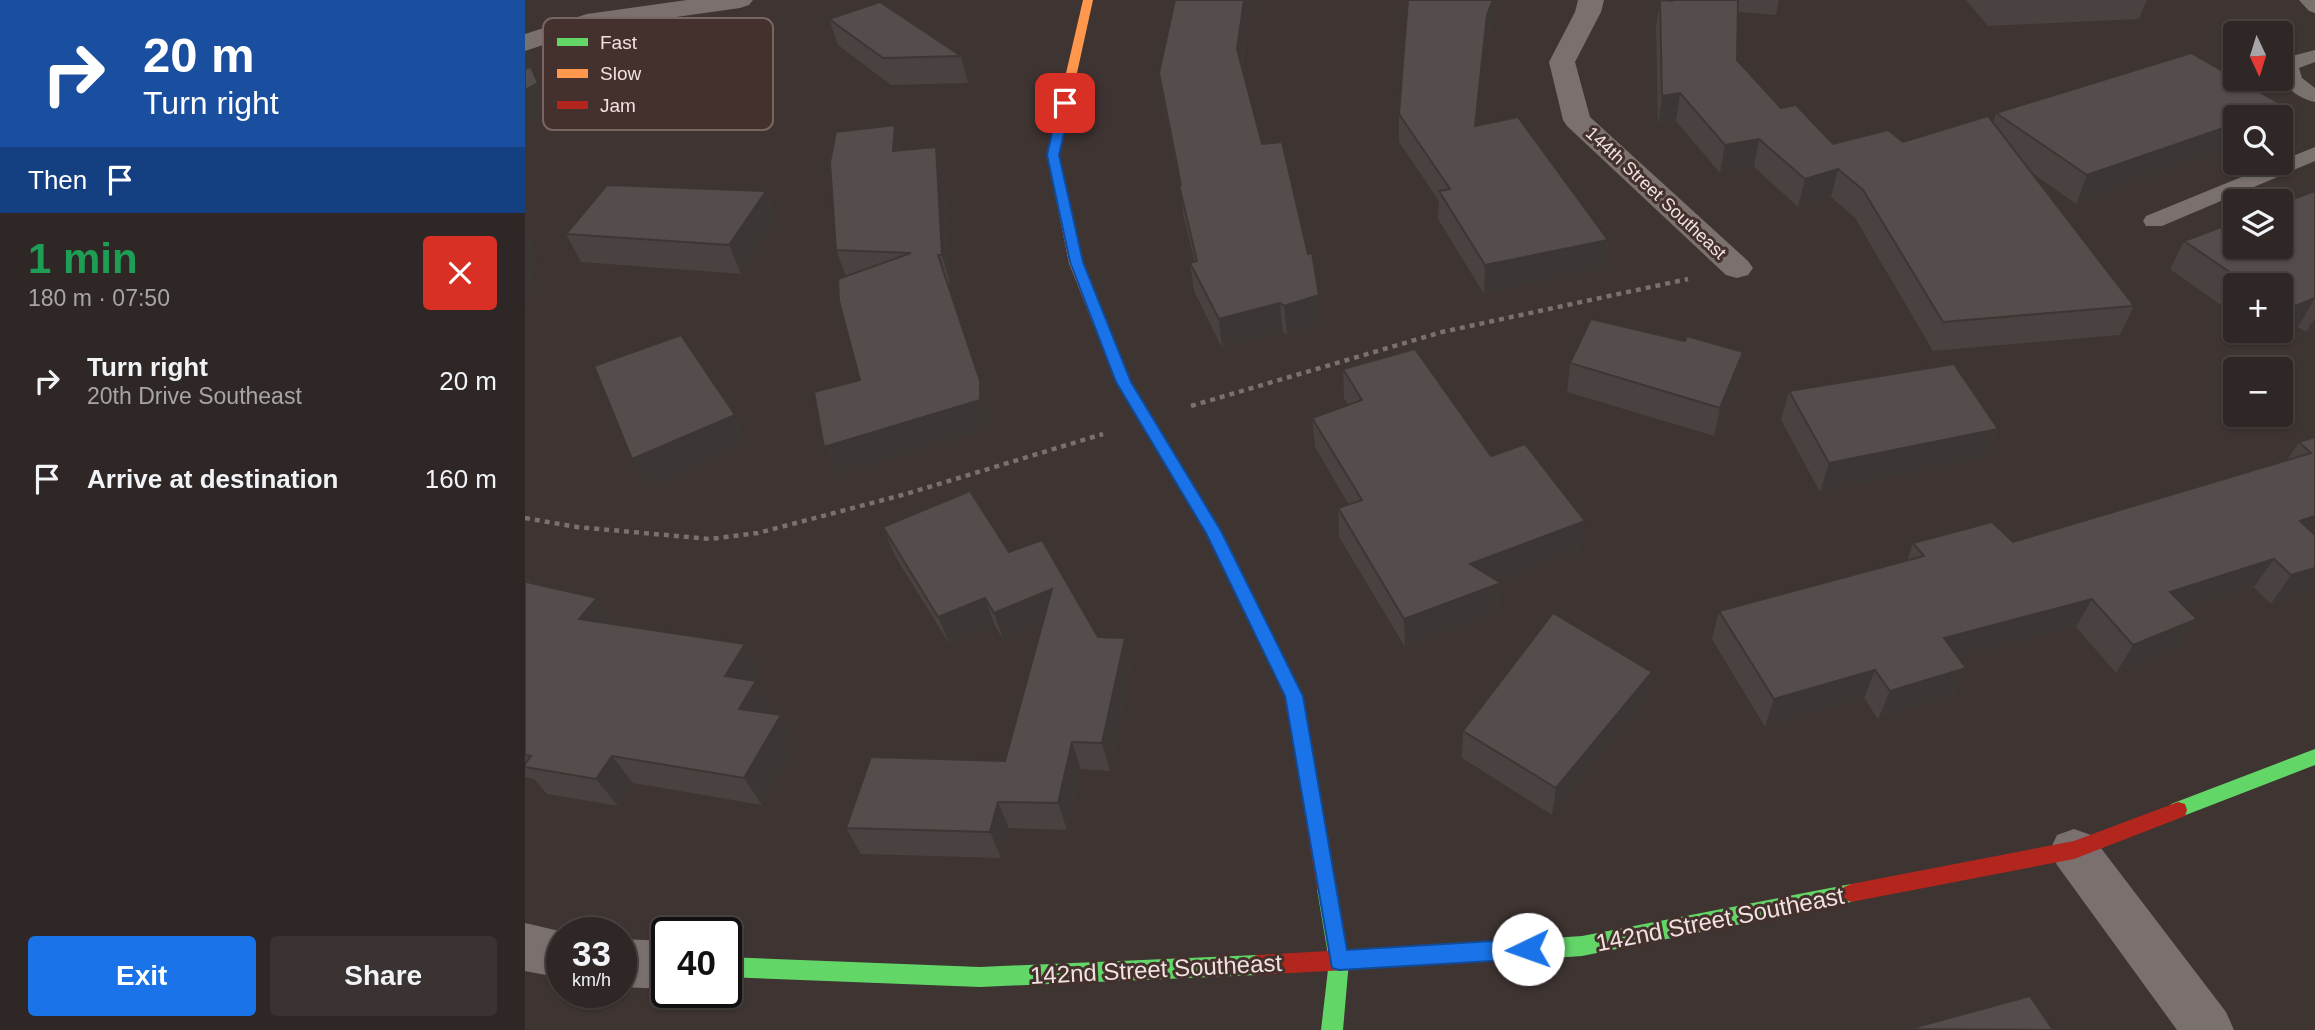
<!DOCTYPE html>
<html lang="en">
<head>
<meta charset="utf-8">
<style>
  body { margin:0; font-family:Arial,sans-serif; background:#3a3332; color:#f1f3f6; height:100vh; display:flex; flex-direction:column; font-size:26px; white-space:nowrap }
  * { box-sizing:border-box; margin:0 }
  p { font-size:23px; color:#a7a5a7 }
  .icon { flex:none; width:38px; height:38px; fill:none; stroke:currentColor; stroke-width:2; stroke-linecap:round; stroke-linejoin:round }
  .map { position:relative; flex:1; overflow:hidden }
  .drawer { display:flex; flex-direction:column; background:#2e2726; width:525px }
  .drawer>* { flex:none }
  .banner { background:#1a4fa0; color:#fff; overflow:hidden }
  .needle { width:46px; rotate:176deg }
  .fabs { position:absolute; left:1698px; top:21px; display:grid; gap:14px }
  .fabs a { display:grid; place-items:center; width:70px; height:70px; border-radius:7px; background:#2e2726; box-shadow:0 2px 5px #0004,0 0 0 2px #494443; font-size:35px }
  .speed { position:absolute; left:21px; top:917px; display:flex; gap:14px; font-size:35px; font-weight:700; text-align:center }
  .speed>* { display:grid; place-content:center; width:91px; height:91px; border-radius:50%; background:#2e2726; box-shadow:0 2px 5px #0004,0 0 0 2px #494443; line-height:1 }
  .speed small { font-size:18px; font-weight:400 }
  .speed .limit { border:4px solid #111; border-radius:10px; background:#fff; color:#111 }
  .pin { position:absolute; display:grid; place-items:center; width:60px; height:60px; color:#fff; margin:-30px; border-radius:14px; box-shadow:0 4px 10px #0006 }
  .me { position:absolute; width:77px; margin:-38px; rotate:267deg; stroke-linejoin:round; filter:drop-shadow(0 0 5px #0008) }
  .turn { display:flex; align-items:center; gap:24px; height:147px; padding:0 28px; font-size:32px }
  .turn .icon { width:91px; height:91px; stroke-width:2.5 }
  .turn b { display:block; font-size:49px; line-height:60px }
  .then { display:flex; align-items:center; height:66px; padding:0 28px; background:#0003; gap:14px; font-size:26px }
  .round { display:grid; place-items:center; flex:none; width:74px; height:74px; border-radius:7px; background:#3a3332 }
  .head { display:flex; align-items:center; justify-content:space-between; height:119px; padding:0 28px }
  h1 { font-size:42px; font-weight:700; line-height:52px; color:#1e9e55 }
  .action { display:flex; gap:14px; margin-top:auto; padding:14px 28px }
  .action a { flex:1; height:80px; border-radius:7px; background:#1a73e8; color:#fff; font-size:28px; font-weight:700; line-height:80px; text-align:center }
  .action a+a { background:#3a3332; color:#f1f3f6 }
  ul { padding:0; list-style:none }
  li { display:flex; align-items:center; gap:21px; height:98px; padding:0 28px }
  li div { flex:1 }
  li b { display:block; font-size:26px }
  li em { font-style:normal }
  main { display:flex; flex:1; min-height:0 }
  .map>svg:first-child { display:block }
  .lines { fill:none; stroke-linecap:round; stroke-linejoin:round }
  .path { stroke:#7a706e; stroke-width:4.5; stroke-dasharray:5 5; stroke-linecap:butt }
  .lane { fill:#7a716f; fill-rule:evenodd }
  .street { fill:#7a716f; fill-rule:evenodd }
  .fast { fill:#63d668; fill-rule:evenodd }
  .slow { fill:#ff974d; fill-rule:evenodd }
  .jam { fill:#b3261e; fill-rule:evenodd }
  .wall { fill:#494240 }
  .shaded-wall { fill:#3c3634 }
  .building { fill:#554d4b; stroke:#3c3634; stroke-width:2 }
  .route { fill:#1a73e8; stroke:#114b97; stroke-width:2 }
  .labels { text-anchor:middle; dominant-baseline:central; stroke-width:6; stroke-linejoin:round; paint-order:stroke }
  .far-street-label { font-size:18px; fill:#f0e2df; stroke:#44302c }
  .near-street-label { font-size:24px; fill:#f0e2df; stroke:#44302c }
  .key { fill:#44302c; stroke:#786562; stroke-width:2 }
  .key-label { font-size:19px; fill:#f0e2df }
</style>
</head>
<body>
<main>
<section class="drawer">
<div class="banner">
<div class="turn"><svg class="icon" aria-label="right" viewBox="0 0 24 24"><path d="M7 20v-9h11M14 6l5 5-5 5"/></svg><div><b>20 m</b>Turn right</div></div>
<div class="then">Then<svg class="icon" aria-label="arrive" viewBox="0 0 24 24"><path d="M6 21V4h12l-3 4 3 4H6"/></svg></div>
</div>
<div class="head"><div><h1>1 min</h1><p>180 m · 07:50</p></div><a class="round" style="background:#d93025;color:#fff"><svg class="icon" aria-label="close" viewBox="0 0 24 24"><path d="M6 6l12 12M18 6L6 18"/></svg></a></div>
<ul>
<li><svg class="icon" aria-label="right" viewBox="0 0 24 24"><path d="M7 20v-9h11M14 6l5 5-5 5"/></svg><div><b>Turn right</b><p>20th Drive Southeast</p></div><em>20 m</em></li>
<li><svg class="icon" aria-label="arrive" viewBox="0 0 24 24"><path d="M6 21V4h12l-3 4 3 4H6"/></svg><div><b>Arrive at destination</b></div><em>160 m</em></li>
</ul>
<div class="action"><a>Exit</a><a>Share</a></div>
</section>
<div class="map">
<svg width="1790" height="1030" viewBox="0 0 1790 1030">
  <rect width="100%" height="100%" fill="#3e3432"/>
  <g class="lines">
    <g class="path">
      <path d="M666,406L917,332L1163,279"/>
      <path d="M0,518L52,527L185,539L233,533L381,494L578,434"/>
    </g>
    <g class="lane">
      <path d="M1774,0H1790V13L1784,11Z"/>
      <path d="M1790,50V62L1774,68L1777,78L1790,88V102C1772,98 1755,85 1755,66L1763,57Z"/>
      <path d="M1790,147V161L1637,226H1621L1618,221L1621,216Z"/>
    </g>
    <g class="street">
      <path d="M162,0H228L224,5L215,8L66,29L0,51V34L62,14Z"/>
      <path d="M1053,0H1079L1076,12L1050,62L1065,117L1223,261L1228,268L1223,275L1212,278L1201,275L1042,126L1038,120L1024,62L1050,12Z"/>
      <path d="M1549,829L1566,835L1701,1012L1709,1030H1652L1532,865L1525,850L1532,835Z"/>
      <path d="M0,923L43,933H37V978L0,971Z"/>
      <path d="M96,939L142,941V989L96,987Z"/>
    </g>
    <g class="fast">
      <path d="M1790,749V765L1653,818L1646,816L1644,810L1646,804Z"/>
      <path d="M802,880L809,883L812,889L824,961L818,1030H796L804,961L792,889L795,883Z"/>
      <path d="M1326,884L1333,887L1336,893L1333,899L1326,902L1057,956L999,960L992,957L989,950L992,943L999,940L1057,936Z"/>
      <path d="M732,955L739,958L742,965L739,972L732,975L455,987L201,977V957L455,967Z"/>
    </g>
    <path class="slow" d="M558,0H568L534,155L558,263L605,382L661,473L653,478L648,477L591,382L544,263L522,155Z"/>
    <g class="jam">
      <path d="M653,468L658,469L696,531L778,696L812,889L809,895L802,898L795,895L792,889L760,696L681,532L645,473Z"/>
      <path d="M1653,802L1660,804L1662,810L1660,816L1549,859L1326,902L1319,899L1316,893L1319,887L1326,884L1549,841Z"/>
      <path d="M999,940L1006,943L1009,950L1006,957L999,960L732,975L725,972L722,965L725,958L732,955Z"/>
    </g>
  </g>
  <g class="wall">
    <path d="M883,0H972L971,15L961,41L952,125L1083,240L1080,268L959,294L913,219L914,201L874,142V114Z"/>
    <path d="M1135,0L1146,1V0H1254L1251,15L1213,12L1212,60L1256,108L1308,144L1378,142L1468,123L1471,113L1759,106L1753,117H1710V146L1551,204L1506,172L1609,306L1595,335L1408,351L1330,218L1306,197L1273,207L1229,167L1195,173L1151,121L1133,124L1131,27Z"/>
    <path d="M1441,0H1622L1614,19L1463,26Z"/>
    <path d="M725,7L717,65L737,144L783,254L794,295L796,324L762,335L758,332L697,348L669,291L665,263L670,262L658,214L655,185L638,100L634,73Z"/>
    <path d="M304,19L436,56L443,83L366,85L313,45Z"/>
    <path d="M411,147L419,175L425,283H423L464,410V429L312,476L335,380L321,276L311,250L378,150Z"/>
    <path d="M241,191L253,219L216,274L56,262L41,234Z"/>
    <path d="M1790,191V329L1781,332L1773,327L1743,338L1732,331H1755V285H1710V315L1645,269L1659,241Z"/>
    <path d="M1160,341L1218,352L1212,381L1189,436L1042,392L1045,363Z"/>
    <path d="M818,369L966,456L1057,550L974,581L975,611L880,647L814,537L813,508L824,505L790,447L787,418L823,405L819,398Z"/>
    <path d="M1264,391L1473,429L1461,457L1295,492L1256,420Z"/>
    <path d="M1790,437V589L1746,604L1729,587L1662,609L1672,619L1653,648L1591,673L1551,627L1434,658L1441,668L1428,696L1353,719L1339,698L1240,727L1187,639L1194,611L1382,561L1388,543L1488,542L1762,460L1774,442Z"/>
    <path d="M358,527L484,552L573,637L607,666L585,771L556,769L542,830L484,828L476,858L336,854L321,828L480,761L517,625L479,641L470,626L425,645L370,556Z"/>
    <path d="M0,578L7,583L72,598L90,625L220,644L236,672L231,681L248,709L245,714L273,743L237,805L108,783L93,806L22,794L9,779L0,777Z"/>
    <path d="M1127,672L1121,700L1027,815L937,758L938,731Z"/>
  </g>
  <g class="shaded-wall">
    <path d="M719,0H728L725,7L715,76L712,49Z"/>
    <path d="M968,0H972L971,15L961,41L949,153L950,126L962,15Z"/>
    <path d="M6,67L20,94L27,111L0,126V90Z"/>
    <path d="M101,74L113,101L58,119L44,92Z"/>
    <path d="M1155,93L1151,121L1133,124L1137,96Z"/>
    <path d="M1759,106L1753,117H1728Z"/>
    <path d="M1710,124V146L1551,204L1562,175Z"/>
    <path d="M370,125L379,153L368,151Z"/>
    <path d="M1234,139L1229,167L1195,173L1200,145Z"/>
    <path d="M411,147L419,175L425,283L417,255Z"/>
    <path d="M1313,169L1306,197L1273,207L1280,179Z"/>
    <path d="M241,191L253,219L216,274L204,245Z"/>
    <path d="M0,229L13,252L0,311Z"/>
    <path d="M1083,240L1080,268L959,294L960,265Z"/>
    <path d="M794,295L796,324L762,335L759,306Z"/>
    <path d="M1790,298L1773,327L1743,338L1748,331H1755V318L1760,310Z"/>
    <path d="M755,303L758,332L697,348L694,319Z"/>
    <path d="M1790,318V329L1781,332Z"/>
    <path d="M1218,352L1212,381L1189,436L1195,408Z"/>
    <path d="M455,381L464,410V429L312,476L299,447Z"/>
    <path d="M210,415L225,444L124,488L107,459Z"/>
    <path d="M1473,429L1461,457L1295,492L1304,463Z"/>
    <path d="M1790,516V539L1775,521Z"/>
    <path d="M1060,521L1057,550L944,593L945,564Z"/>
    <path d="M1749,559L1729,587L1627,620L1645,592Z"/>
    <path d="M1790,568V589L1746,604L1766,575Z"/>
    <path d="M976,583L975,611L880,647L879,619Z"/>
    <path d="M527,589L536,617L479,641L469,613Z"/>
    <path d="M72,598L92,627L54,619Z"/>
    <path d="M460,598L470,626L425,645L413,617Z"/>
    <path d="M1567,599L1551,627L1406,666L1419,638Z"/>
    <path d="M1672,619L1653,648L1591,673L1608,645Z"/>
    <path d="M600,638L607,666L585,771L577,743Z"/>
    <path d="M220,644L236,672L217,704L200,676Z"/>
    <path d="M1441,668L1428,696L1353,719L1365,691Z"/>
    <path d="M1350,670L1339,698L1240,727L1249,699Z"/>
    <path d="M1127,672L1121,700L1027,815L1031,788Z"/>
    <path d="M231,681L248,709L231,736L214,709Z"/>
    <path d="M256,715L273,743L237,805L219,778Z"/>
    <path d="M547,742L556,769L542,830L533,803Z"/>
    <path d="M87,756L108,783L93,806L71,779Z"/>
    <path d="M473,802L484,828L476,858L465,832Z"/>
  </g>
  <g class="building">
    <path d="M650,0H719L712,49L737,144L757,142L783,254L787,253L794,295L759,306L755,303L694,319L665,263L672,261L654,185H656L634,73Z"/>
    <path d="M883,0H968L962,15L950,126L993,117L1083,240L960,265L914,191L925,189L874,114Z"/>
    <path d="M1135,0L1147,1V0H1213L1212,60L1256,108L1271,105L1308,144L1363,130L1378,142L1463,116L1609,306L1418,322L1338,190L1313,169L1280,179L1234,139L1200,145L1155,93L1137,96Z"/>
    <path d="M355,2L436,56L358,58L304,19Z"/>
    <path d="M1666,53L1759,106L1728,117H1710V124L1562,175L1471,113Z"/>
    <path d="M6,67L13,83L0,90V69Z"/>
    <path d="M370,125L368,151L411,147L417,255H413L455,381V400L299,447L289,392L335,380L314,301L313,279L386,253L311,250L305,162L311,132Z"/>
    <path d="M82,185L241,191L204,245L41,234Z"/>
    <path d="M1790,191V298L1760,310L1755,306V285H1724L1659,241L1710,222V247H1755V204Z"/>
    <path d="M1066,319L1160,341L1162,336L1218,352L1195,408L1045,363Z"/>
    <path d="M156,335L210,415L107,459L69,366Z"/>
    <path d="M890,349L966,456L1000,444L1060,521L945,564L976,583L879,619L813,508L837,500L787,418L837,400L818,369Z"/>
    <path d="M1429,364L1473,429L1304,463L1264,391Z"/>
    <path d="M1790,437V516L1775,521L1790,535V568L1766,575L1749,559L1645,592L1672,619L1608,645L1567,599L1419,638L1441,668L1365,691L1350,670L1249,699L1194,611L1399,556L1388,543L1467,522L1488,542L1786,453L1774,442Z"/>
    <path d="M445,491L484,552L517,540L573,637L600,638L577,743L547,742L533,803L473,802L465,832L321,828L346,757L480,761L527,589L469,613L460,598L413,617L358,527Z"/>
    <path d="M0,578L4,579L1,582L72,598L54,619L220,644L200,676L231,681L214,709L256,715L219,778L87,756L71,779L0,767V764L6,756L0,755Z"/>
    <path d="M1028,613L1127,672L1031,788L938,731Z"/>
    <path d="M1505,996L1528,1030L1384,1029Z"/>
  </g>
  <path class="route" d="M540,100L546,103L534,155L558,262L606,382L696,531L778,696L822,950L1003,939L1010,942L1013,949L1010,956L1003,959L814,970L807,968L760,696L681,533L591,382L545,262L522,155L534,103Z"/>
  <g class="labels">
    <g class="far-street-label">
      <text transform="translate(1131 193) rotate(43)">144th Street Southeast</text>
    </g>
    <g class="near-street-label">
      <text transform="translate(1195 919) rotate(-11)">142nd Street Southeast</text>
      <text transform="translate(631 969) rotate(-3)">142nd Street Southeast</text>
    </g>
  </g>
  <rect x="18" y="18" width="230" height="112" rx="10" class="key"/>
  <rect x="32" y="38" width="31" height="8" fill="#63d668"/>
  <rect x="32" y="69" width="31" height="9" fill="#ff974d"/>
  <rect x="32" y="101" width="31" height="8" fill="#b3261e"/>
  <g class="key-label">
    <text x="75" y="49">Fast</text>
    <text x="75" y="80">Slow</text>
    <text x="75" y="112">Jam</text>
  </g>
</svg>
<div class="fabs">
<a><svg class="needle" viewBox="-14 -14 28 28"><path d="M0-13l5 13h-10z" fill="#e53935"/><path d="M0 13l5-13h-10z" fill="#a7a5a7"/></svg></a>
<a><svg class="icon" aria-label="search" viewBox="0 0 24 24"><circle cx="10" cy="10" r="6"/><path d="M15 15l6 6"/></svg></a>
<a><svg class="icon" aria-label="layers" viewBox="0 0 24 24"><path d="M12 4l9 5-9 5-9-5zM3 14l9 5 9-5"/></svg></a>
<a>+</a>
<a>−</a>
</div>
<div class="speed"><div>33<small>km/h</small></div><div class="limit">40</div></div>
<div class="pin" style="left:540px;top:103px;background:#d93025"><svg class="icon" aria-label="arrive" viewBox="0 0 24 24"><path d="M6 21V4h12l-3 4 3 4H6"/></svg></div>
<svg class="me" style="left:1003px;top:949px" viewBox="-20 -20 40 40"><circle r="19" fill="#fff"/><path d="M0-13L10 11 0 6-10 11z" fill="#1a73e8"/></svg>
</div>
</main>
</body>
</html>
